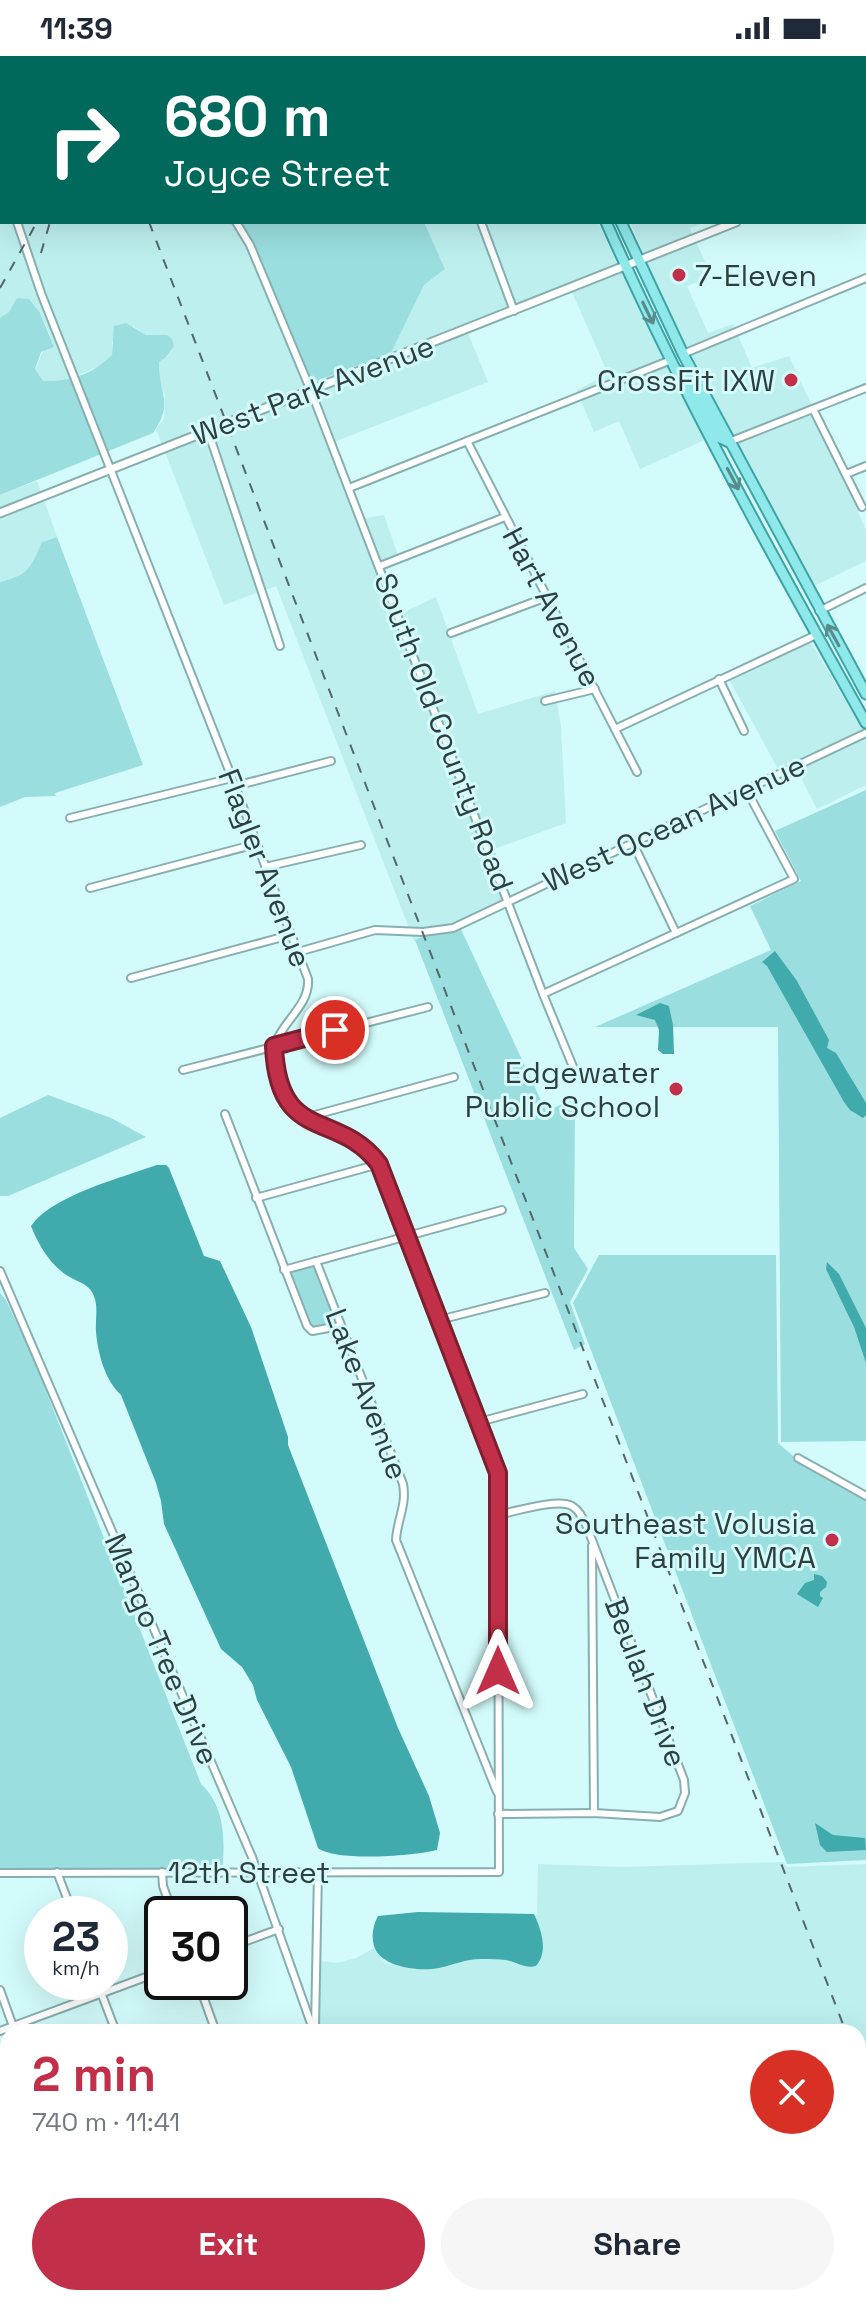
<!DOCTYPE html>
<html lang="en">
<head>
<meta charset="utf-8">
<style>
  body { margin:0; font-family:"Space Grotesk",sans-serif; background:#f6f6f7; color:#1f2937; height:100vh; display:flex; flex-direction:column; font-size:30px; white-space:nowrap }
  * { box-sizing:border-box; margin:0 }
  p { font-size:26px; color:#747a83 }
  .icon { flex:none; width:44px; height:44px; fill:none; stroke:currentColor; stroke-width:2; stroke-linecap:round; stroke-linejoin:round }
  .map { position:relative; flex:1; overflow:hidden }
  .sheet { position:absolute; left:0px; top:1968px; width:866px; height:282px; display:flex; flex-direction:column; background:#fff; border-radius:24px 24px 0 0; box-shadow:0 8px 32px #0002 }
  .sheet>* { flex:none }
  .guide { position:absolute; left:0px; top:0px; width:866px; height:168px; box-shadow:0 8px 32px #0002; background:#00695c; color:#fff; overflow:hidden }
  .speed { position:absolute; left:24px; top:1840px; display:flex; gap:16px; font-size:40px; font-weight:700; text-align:center }
  .speed>* { display:grid; place-content:center; width:104px; height:104px; border-radius:50%; background:#fff; box-shadow:0 8px 32px #0002; line-height:1 }
  .speed small { font-size:20px; font-weight:400 }
  .speed .limit { border:4px solid #111; border-radius:12px; background:#fff; color:#111 }
  .pin { position:absolute; display:grid; place-items:center; width:68px; height:68px; color:#fff; margin:-34px; border:4px solid #fff; border-radius:50%; box-shadow:0 2px 8px #0007 }
  .me { position:absolute; width:88px; margin:-44px; rotate:0deg; stroke-linejoin:round; filter:drop-shadow(0 0 6px #0008) }
  .turn { display:flex; align-items:center; gap:28px; height:168px; padding:0 32px; font-size:36px }
  .turn .icon { width:104px; height:104px; stroke-width:2.5 }
  .turn b { display:block; font-size:56px; line-height:68px }
  .round { display:grid; place-items:center; flex:none; width:84px; height:84px; border-radius:42px; background:#f6f6f7 }
  .overview { display:flex; align-items:center; justify-content:space-between; height:136px; padding:0 32px }
  h1 { font-size:48px; font-weight:800; line-height:60px; color:#c13048 }
  .cta { display:flex; gap:16px; margin-top:auto; padding:16px 32px }
  .cta a { flex:1; height:92px; border-radius:48px; background:#c13048; color:#fff; font-size:32px; font-weight:800; line-height:92px; text-align:center }
  .cta a+a { background:#f6f6f7; color:#1f2937 }
  .status { display:flex; justify-content:space-between; align-items:center; height:56px; padding:0 40px; background:#fff; direction:ltr }
  .status svg { height:22px; fill:currentColor }
  .map>svg:first-child { display:block }
  .built { fill:#bdefef }
  .green { fill:#9adedf }
  .water { fill:#41aaac }
  .lines { fill:none; stroke-linecap:round; stroke-linejoin:round }
  .minor-casing { stroke:#88afaf; stroke-width:10 }
  .tertiary-casing { stroke:#88afaf; stroke-width:11 }
  .primary-casing { stroke:#3da3a4; stroke-width:13 }
  .minor { stroke:#fff; stroke-width:6 }
  .tertiary { stroke:#fff; stroke-width:7 }
  .primary { stroke:#8fe8e9; stroke-width:9 }
  .rail { stroke:#536868; stroke-width:2; stroke-dasharray:10 10; stroke-linecap:butt }
  .oneway { stroke:#5a8b8c }
  .route-casing { stroke:#7d1f2f; stroke-width:20 }
  .route { stroke:#c13048; stroke-width:14 }
  .poi-dot { fill:#c13048; stroke:#d3fbfb; stroke-width:3 }
  .labels { text-anchor:middle; dominant-baseline:central; stroke-width:6; stroke-linejoin:round; paint-order:stroke }
  .poi-label { font-size:30px; fill:#2f3f3f; stroke:#d3fbfb; text-anchor:end }
  .street-label { font-size:30px; fill:#2f3f3f; stroke:#d3fbfb }
</style>
</head>
<body>
<div class="status"><b>11:39</b><svg viewBox="0 0 49 12"><path d="M0 12V9h3v3zM5 12V6h3v6zM10 12V3h3v9zM15 12V0h3v12zM26 1h20v11H26zM47 4h2v5h-2z"/></svg></div>
<div class="map">
<svg width="866" height="2249" viewBox="0 0 866 2249">
  <rect width="100%" height="100%" fill="#d3fbfb"/>
  <g class="built">
    <path d="M0,0L92,2H2V118Z"/>
    <path d="M258,0H530V2H252Z"/>
    <path d="M0,133L2,166H13L39,242L45,239L21,166H232L247,192L306,333L162,389L156,373L164,363L165,339L158,323L159,306L166,301L174,290L172,283L166,279H146L133,270L112,286V299L102,309L62,326L43,325L35,314L50,279L40,257L9,256L0,262Z"/>
    <path d="M424,166H477L510,252L313,330L311,327L391,297L424,229L445,213Z"/>
    <path d="M484,166H598L618,209L516,250Z"/>
    <path d="M630,166H706L690,172L692,179L644,199Z"/>
    <path d="M696,186L712,221L687,230L708,277L733,268L735,272L687,292L647,206Z"/>
    <path d="M622,216L705,384L640,413L619,365L594,376L577,334L608,318L572,236Z"/>
    <path d="M468,277L488,326L334,386L359,463L384,459L400,505L384,511L402,557L436,541L478,658L555,635L561,670L566,767L494,793L512,844L414,885L276,530L224,549L165,396Z"/>
    <path d="M738,279L752,312L789,300L812,350L733,381L691,299Z"/>
    <path d="M815,357L866,474V505L814,530L737,388Z"/>
    <path d="M37,425L41,436L0,452V439Z"/>
    <path d="M44,444L57,481L42,486L31,512L12,523L0,526V461Z"/>
    <path d="M809,583L866,679V729L817,753L798,716L783,722L726,618L745,613Z"/>
    <path d="M783,1806L787,1811L866,1808V2109L858,2112V1976H311L312,1904L337,1907L356,1902L374,1892L385,1907L415,1913L439,1912L456,1905L478,1903L509,1904L522,1910L543,1899L540,1876L535,1859L537,1858L538,1808L623,1811Z"/>
  </g>
  <g class="green">
    <path d="M240,166H424L445,213L424,229L391,297L311,327L265,216Z"/>
    <path d="M17,242L29,243L40,257L54,291L41,296L35,313L43,325C70,326 93,318 112,299L114,270L126,267L146,279H167L172,283L174,290L166,301L159,306C158,338 175,346 153,377L0,439V262L9,256Z"/>
    <path d="M57,481L143,709L55,737L56,740L25,741L0,751V526C29,519 31,511 42,486Z"/>
    <path d="M866,734V1385L781,1386L778,971H595L771,894L750,850L801,825L775,775Z"/>
    <path d="M458,867L546,1055L575,1043L574,1192L588,1213L570,1246L585,1288L574,1294L415,884Z"/>
    <path d="M48,1039L111,1062L146,1081L8,1140H0V1062Z"/>
    <path d="M599,1199H776L778,1387L808,1413L866,1445V1804L787,1808L573,1247Z"/>
    <path d="M310,1210L315,1211L333,1259V1266L325,1271H313L310,1268C304,1253 288,1231 293,1215Z"/>
    <path d="M0,1237L6,1244L33,1302L201,1728C226,1751 225,1786 222,1818L0,1817Z"/>
    <path d="M866,2109V2249H809V2242H858V2112Z"/>
  </g>
  <g class="water">
    <path d="M775,895L797,925L829,984L827,992L836,997L866,1047V1059L863,1062L850,1054L844,1046L767,910L762,906Z"/>
    <path d="M660,947L669,950L673,969L674,998H663L658,994L659,974L655,964L636,959Z"/>
    <path d="M157,1109H166L169,1112L204,1200L220,1205L251,1271L288,1381V1389L398,1672L429,1740L440,1777L437,1794C413,1800 337,1806 318,1792L291,1711L257,1644L253,1629L242,1611L221,1593L164,1468L161,1445L156,1427L121,1339C105,1324 98,1298 96,1276C95,1263 99,1250 93,1238C88,1227 77,1226 68,1220C50,1209 38,1188 31,1170C51,1140 123,1121 157,1109Z"/>
    <path d="M827,1206L839,1218L866,1272V1307L854,1271L826,1213Z"/>
    <path d="M814,1518L822,1520L827,1526L826,1531L820,1536V1540L823,1542L818,1551L797,1538L805,1527L814,1524Z"/>
    <path d="M815,1767L833,1779L865,1782L866,1794L827,1796L820,1789Z"/>
    <path d="M418,1856L534,1858C541,1873 549,1896 536,1910C525,1913 517,1906 506,1904C498,1903 489,1903 481,1903C465,1903 454,1909 439,1912C419,1916 380,1911 374,1890C371,1880 373,1869 378,1860Z"/>
  </g>
  <g class="lines">
    <g class="minor-casing">
      <g id="minor">
        <path d="M146,0L147,2"/>
        <path d="M864,66L866,71"/>
        <path d="M0,123L2,128"/>
        <path d="M236,166L250,189L311,335L543,938L576,1018"/>
        <path d="M481,166L514,255"/>
        <path d="M683,298L866,222"/>
        <path d="M813,353L862,451"/>
        <path d="M208,375L280,590"/>
        <path d="M467,385L637,716"/>
        <path d="M729,386L866,332"/>
        <path d="M846,418L866,410"/>
        <path d="M349,432L671,304"/>
        <path d="M380,510L505,461"/>
        <path d="M819,555L866,532"/>
        <path d="M451,577L547,541"/>
        <path d="M719,623L744,675"/>
        <path d="M545,645L595,633"/>
        <path d="M615,673L816,579"/>
        <path d="M235,730L331,705"/>
        <path d="M70,762L232,722"/>
        <path d="M633,787L676,877"/>
        <path d="M265,811L361,789"/>
        <path d="M90,832L256,788"/>
        <path d="M298,896L375,874L423,876L453,872L866,677"/>
        <path d="M131,922L290,879"/>
        <path d="M543,938L794,823L746,733"/>
        <path d="M183,1014L428,951"/>
        <path d="M225,1058L307,1270L312,1275L340,1270"/>
        <path d="M304,1062L454,1021"/>
        <path d="M256,1142L379,1108"/>
        <path d="M316,1205L403,1428C407,1449 397,1464 396,1484L497,1736"/>
        <path d="M284,1214L502,1154"/>
        <path d="M0,1215L252,1801L314,1976"/>
        <path d="M439,1264L545,1237"/>
        <path d="M479,1366L583,1338"/>
        <path d="M798,1402L866,1440"/>
        <path d="M497,1459C514,1456 557,1442 572,1450C580,1455 583,1463 587,1471L684,1724L685,1737L678,1755L660,1761L594,1757L498,1758"/>
        <path d="M592,1490L594,1757"/>
        <path d="M57,1816L73,1858"/>
        <path d="M162,1816L163,1830L173,1858"/>
        <path d="M0,1817L499,1816L498,1417L379,1108C352,1070 293,1075 278,1024C275,1014 271,998 275,988C283,965 310,949 308,923L232,722L41,237L17,166"/>
        <path d="M230,1891L279,1873"/>
        <path d="M97,1926L116,1976"/>
        <path d="M198,1926L216,1976"/>
        <path d="M0,1934L15,1976"/>
        <path d="M315,1972L318,1815"/>
        <path d="M0,1975L162,1915"/>
        <path d="M0,2209L8,2231"/>
        <path d="M12,2242L15,2249"/>
        <path d="M112,2242L115,2249"/>
        <path d="M213,2242L216,2249"/>
        <path d="M313,2249V2242"/>
        <path d="M528,2249V2242"/>
        <path d="M778,2249V2242"/>
      </g>
    </g>
    <g class="tertiary-casing">
      <g id="tertiary">
        <path d="M864,112H866"/>
        <path d="M0,457L736,166"/>
      </g>
    </g>
    <g class="primary-casing">
      <g id="primary">
        <path d="M535,0L536,2"/>
        <path d="M551,0L552,2"/>
        <path d="M606,166C682,338 774,503 866,667"/>
        <path d="M621,166L683,298L866,638"/>
        <path d="M676,314L686,318L718,381L729,386"/>
      </g>
    </g>
    <use href="#minor" class="minor"/>
    <use href="#tertiary" class="tertiary"/>
    <use href="#primary" class="primary"/>
    <g class="rail">
      <path d="M40,0V2"/>
      <path d="M64,0V2"/>
      <path d="M86,0V2"/>
      <path d="M149,166L846,1976"/>
      <path d="M41,197L50,166"/>
      <path d="M0,232L37,166"/>
      <path d="M858,2007L866,2027"/>
    </g>
  </g>
  <defs><path id="oneway-shaft" d="M-6 0H5M1.5-3L5.5 0L1.5 3" fill="none" stroke-width="1.6" stroke-linecap="round" stroke-linejoin="round" transform="scale(2)"/></defs>
  <g class="oneway">
    <use href="#oneway-shaft" transform="translate(648 257) rotate(64)"/>
    <use href="#oneway-shaft" transform="translate(733 423) rotate(62)"/>
    <use href="#oneway-shaft" transform="translate(833 579) rotate(-119)"/>
  </g>
  <g class="lines">
    <g class="route-casing">
      <path id="route" d="M335,974L274,990C278,1089 338,1053 379,1108L498,1417V1615"/>
    </g>
    <use href="#route" class="route"/>
  </g>
  <g class="poi-dot">
    <circle cx="679" cy="219" r="8"/>
    <circle cx="791" cy="324" r="8"/>
    <circle cx="676" cy="1033" r="8"/>
    <circle cx="832" cy="1484" r="8"/>
  </g>
  <g class="labels">
    <g class="poi-label">
      <text x="695" y="219" text-anchor="start">7-Eleven</text>
      <text x="775" y="324">CrossFit IXW</text>
      <text x="660" y="1016">Edgewater<tspan x="660" dy="34">Public School</tspan></text>
      <text x="816" y="1467">Southeast Volusia<tspan x="816" dy="34">Family YMCA</tspan></text>
    </g>
    <g class="street-label">
      <text transform="translate(313 334) rotate(-21)">West Park Avenue</text>
      <text transform="translate(552 551) rotate(62)">Hart Avenue</text>
      <text transform="translate(444 676) rotate(69)">South Old County Road</text>
      <text transform="translate(674 767) rotate(-25)">West Ocean Avenue</text>
      <text transform="translate(265 812) rotate(69)">Flagler Avenue</text>
      <text transform="translate(367 1338) rotate(69)">Lake Avenue</text>
      <text transform="translate(162 1593) rotate(67)">Mango Tree Drive</text>
      <text transform="translate(646 1626) rotate(69)">Beulah Drive</text>
      <text x="249" y="1816">12th Street</text>
    </g>
  </g>
</svg>
<div class="speed"><div>23<small>km/h</small></div><div class="limit">30</div></div>
<div class="pin" style="left:335px;top:974px;background:#d93025"><svg class="icon" aria-label="arrive" viewBox="0 0 24 24"><path d="M6 21V4h12l-3 4 3 4H6"/></svg></div>
<svg class="me" style="left:498px;top:1615px" viewBox="-20 -20 40 40"><path d="M0-17L14 15 0 8-14 15z" fill="#c13048" stroke="#fff" stroke-width="4"/></svg>
<div class="guide">
<div class="turn"><svg class="icon" aria-label="right" viewBox="0 0 24 24"><path d="M7 20v-9h11M14 6l5 5-5 5"/></svg><div><b>680 m</b>Joyce Street</div></div>
</div>
<section class="sheet">
<div class="overview"><div><h1>2 min</h1><p>740 m · 11:41</p></div><a class="round" style="background:#d93025;color:#fff"><svg class="icon" aria-label="close" viewBox="0 0 24 24"><path d="M6 6l12 12M18 6L6 18"/></svg></a></div>
<div class="cta"><a>Exit</a><a>Share</a></div>
</section>
</div>
</body>
</html>
